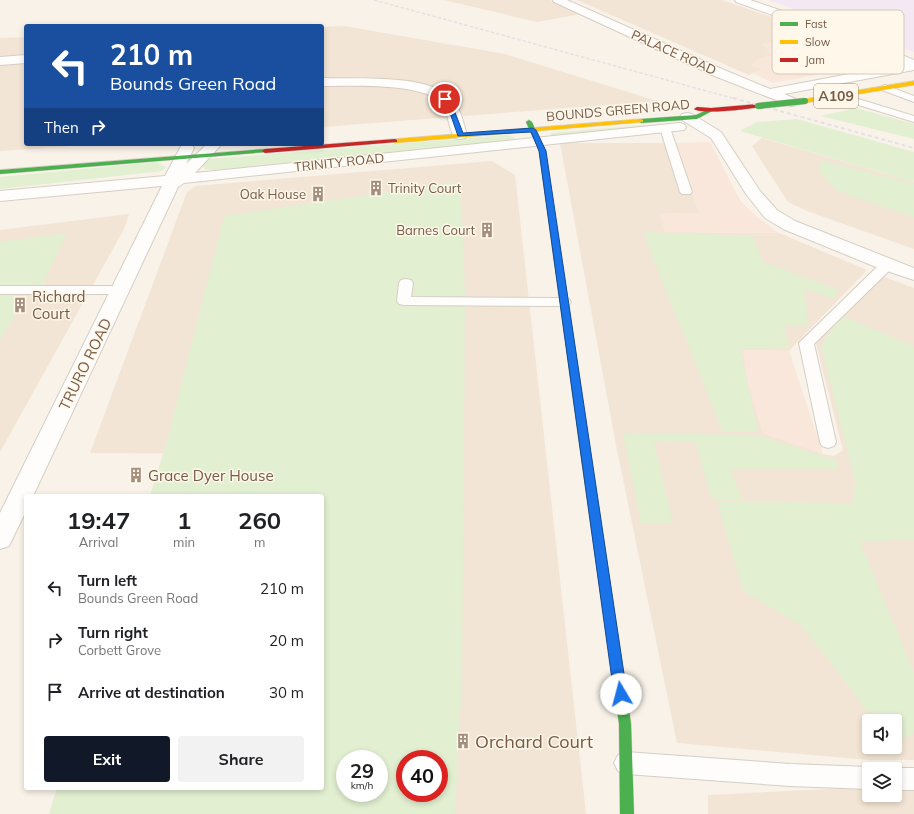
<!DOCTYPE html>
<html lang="en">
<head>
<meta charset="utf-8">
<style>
  body { margin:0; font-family:Mulish,sans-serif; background:#f2f2f2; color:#202124; height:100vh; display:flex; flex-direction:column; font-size:15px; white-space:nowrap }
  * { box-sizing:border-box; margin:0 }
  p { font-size:13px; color:#757577 }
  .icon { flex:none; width:22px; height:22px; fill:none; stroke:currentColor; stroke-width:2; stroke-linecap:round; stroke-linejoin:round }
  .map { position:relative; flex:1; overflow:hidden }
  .drawer { position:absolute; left:24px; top:494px; width:300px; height:296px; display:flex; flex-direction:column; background:#fff; border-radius:4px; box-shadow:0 2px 6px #0003 }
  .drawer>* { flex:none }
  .hud { position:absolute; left:24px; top:24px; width:300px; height:122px; border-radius:4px; box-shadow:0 2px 6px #0003; background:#1a4fa0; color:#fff; overflow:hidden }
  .buttons { position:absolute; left:862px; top:714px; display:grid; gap:8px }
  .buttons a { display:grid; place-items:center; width:40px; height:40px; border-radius:4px; background:#fff; box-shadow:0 2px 6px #0003; font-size:20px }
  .speed { position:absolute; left:336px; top:750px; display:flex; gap:8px; font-size:20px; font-weight:700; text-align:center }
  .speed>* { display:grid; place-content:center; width:52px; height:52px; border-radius:50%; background:#fff; box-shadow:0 2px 6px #0003; line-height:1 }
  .speed small { font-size:10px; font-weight:400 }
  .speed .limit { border:6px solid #d22; background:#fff; color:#111 }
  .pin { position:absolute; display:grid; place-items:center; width:34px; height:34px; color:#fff; margin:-17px; border:2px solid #fff; border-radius:50%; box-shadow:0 1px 4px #0007 }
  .me { position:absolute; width:44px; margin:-22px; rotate:352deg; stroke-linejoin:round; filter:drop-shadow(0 0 3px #0008) }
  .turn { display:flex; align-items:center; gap:14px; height:84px; padding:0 20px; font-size:18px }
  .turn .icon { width:52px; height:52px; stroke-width:2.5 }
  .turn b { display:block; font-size:28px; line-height:34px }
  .then { display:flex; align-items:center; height:38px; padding:0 20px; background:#0003; gap:8px; font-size:15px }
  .eta { display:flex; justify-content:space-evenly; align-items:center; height:68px; text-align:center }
  .eta b { font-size:24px; font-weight:700; line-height:28px }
  .primary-button { display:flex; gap:8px; margin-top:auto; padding:8px 20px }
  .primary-button a { flex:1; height:46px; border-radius:4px; background:#111827; color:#fff; font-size:16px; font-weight:700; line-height:46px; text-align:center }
  .primary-button a+a { background:#f2f2f2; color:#202124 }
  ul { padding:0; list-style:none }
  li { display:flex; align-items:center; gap:12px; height:52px; padding:0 20px }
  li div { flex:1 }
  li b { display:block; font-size:15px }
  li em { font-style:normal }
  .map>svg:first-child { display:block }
  .residential { fill:#f2e5d5; fill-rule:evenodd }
  .commercial { fill:#f9e7db }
  .education { fill:#f4e8f2 }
  .green { fill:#e2efd1; fill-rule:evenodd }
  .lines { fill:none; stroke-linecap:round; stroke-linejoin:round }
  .lane-casing { stroke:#d6cec5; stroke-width:2 }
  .street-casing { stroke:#d6cec5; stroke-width:2 }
  .fast-casing { stroke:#d6cec4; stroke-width:1 }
  .slow-casing { stroke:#d6cec4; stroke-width:1 }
  .jam-casing { stroke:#d6cec4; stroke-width:1 }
  .lane { fill:#fefdfc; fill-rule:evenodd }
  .street { fill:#fefdfc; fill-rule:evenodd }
  .fast { fill:#4caf50; fill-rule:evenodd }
  .slow { fill:#ffc107; fill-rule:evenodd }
  .jam { fill:#c62828; fill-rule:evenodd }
  .rail-far1 { stroke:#e4e1e5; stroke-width:1.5; stroke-dasharray:3.5 2; stroke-linecap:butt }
  .rail { stroke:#e4e1e5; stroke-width:2; stroke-dasharray:4 3; stroke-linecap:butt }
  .fast-bridge-casing { stroke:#d7ccc4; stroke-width:7; stroke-linecap:butt }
  .fast-bridge { stroke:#4caf50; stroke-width:6 }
  .route { fill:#1a73e8; stroke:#114b97 }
  .labels { text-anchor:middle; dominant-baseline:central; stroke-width:3; stroke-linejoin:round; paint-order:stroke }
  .far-street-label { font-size:13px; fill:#775a46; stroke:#fff7ea }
  .far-poi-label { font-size:13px; fill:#775a46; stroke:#fff7ea; text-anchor:end }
  .shield { fill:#fff7ea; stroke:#a08977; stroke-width:1 }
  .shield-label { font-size:14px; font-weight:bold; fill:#775a46 }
  .poi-label { font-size:15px; fill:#775a46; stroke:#fff7ea; text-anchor:start }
  .street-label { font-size:15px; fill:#775a46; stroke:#fff7ea }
  .near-poi-label { font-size:18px; fill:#775a46; stroke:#fff7ea; text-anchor:start }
  .key { fill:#fff7ea; stroke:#d6c8b9; stroke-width:1 }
  .key-label { font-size:11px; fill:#775a46 }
</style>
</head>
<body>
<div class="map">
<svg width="914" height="814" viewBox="0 0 914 814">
  <rect width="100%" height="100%" fill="#f8f2e8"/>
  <g class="residential">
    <path d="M444,0H550L581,14L537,22Z"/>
    <path d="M577,0H722L846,43L827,45L836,50L762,44L771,51L767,52L773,55L759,59L751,65L762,69L749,75Z"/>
    <path d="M344,26L505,54L657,101L322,127V27Z"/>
    <path d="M26,37V144H102L0,151V38Z"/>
    <path d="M762,138L914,182V249L807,211L788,202L752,146Z"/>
    <path d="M560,143H675L699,213L660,214L666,232L779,233L867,270L789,351L743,350L763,433L823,454L834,456L843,450L816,344L851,299L874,273L914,288V760H868L677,743L616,445ZM869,721H895V747H869Z"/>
    <path d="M492,161L515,175L586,814H235L322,788V496L301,454L90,453L187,192L196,186ZM345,759H379V793H345ZM405,759H439V793H405Z"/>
    <path d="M129,214L124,229L0,452V230Z"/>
    <path d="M914,785V814H708V795L869,787V795H895V786Z"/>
  </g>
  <g class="commercial">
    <path d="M794,38L833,50L826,45L846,43L885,61L859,65L860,67L773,83L753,73L761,69L751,65L759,59L773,55L767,53L771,51L761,44Z"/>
    <path d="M710,142L741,202L760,219L779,233L665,232L660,214L699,213L675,143Z"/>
    <path d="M743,350L789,351L823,454L763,433L747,380Z"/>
  </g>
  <path class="education" d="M768,0H914V52Z"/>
  <g class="green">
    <path d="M856,108L914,124V139L821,116Z"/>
    <path d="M797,119L914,152V182L740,131L757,122Z"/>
    <path d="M645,125L647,127L554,137L551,135V133Z"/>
    <path d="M507,135L515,138L510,141L214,170L205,169L202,165L210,159Z"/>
    <path d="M821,160L914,184V217L837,191L820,173Z"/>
    <path d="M156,162L166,167L162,171L0,189V177Z"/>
    <path d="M461,181L465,294L462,680L455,814H49L57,788H322V496H150L167,441L224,216ZM345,759H379V793H345ZM405,759H439V793H405Z"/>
    <path d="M644,232L752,236L763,262L839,290L833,299L805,288L808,326L784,325L789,348L740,349L758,431H722L703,382L651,254Z"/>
    <path d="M67,233L42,286L0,287V242Z"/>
    <path d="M29,293L0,340V294Z"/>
    <path d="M842,316L914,346V539L860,542L914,672V732L913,735L895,740V721H875L802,626L743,591L717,501L853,503L855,481L821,345Z"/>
    <path d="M623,433L756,435L836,460L839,469L730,470L743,500H712L695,441L654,442L673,523L641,524Z"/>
  </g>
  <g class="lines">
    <g class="lane-casing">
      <g id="lane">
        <path d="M885,85L914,96V102L882,90L880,88L882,86Z"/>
        <path d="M839,93L914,116V122L836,98L834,96L836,94Z"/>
        <path d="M665,125L670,128L692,192L690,194H682L680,192L660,128Z"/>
        <path d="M887,261L892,262L894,265L892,268L814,344L836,442L834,446L828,448L822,446L820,442L799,343L882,262Z"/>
        <path d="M406,279L411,280L413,283L411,297L564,298L569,299L571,302L569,305L564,306L404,305L399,304L397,301L399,283L401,280Z"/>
        <path d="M0,286H122L127,287L129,290L127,293L122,294H0Z"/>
        <path d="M626,752L790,764L869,767L875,769H869V789L790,786L626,774L618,771L614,763L618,755Z"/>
        <path d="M895,768H914V790H895V769H892Z"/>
      </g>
    </g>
    <g class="street-casing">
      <g id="street">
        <path d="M553,0H567L722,69L770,89L902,64L857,45L736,2L735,0H750L865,39L914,60V70L784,94L796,99L798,102L796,105L791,106L712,75L554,2Z"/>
        <path d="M26,55V63L0,65V57Z"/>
        <path d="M322,78C355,79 424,74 449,96C460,105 463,122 467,135L465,138L460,139L455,138C448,128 449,114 442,104C426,82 348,86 322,86Z"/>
        <path d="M687,113L692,114L721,132L760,191L777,210L795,221L914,268V280L881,269L783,229L765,218L746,194L711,138L682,120L680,117L682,114Z"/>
        <path d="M679,123L684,124L686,127L684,130L184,183L178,187L33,496H26V511L9,546L0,549V513L162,186L0,201V191L165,176L180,148L182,145H192L194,148L186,164L207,144H219L220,146L195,173Z"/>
      </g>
    </g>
    <g class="fast-casing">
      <g id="fast">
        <path d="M709,109L714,110L697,119L641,123L638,121L641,119L696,115Z"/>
        <path d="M529,120L532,122L545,151L592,464L590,466H584L582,464L539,151L526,122Z"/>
        <path d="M265,149L267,150V152L0,174V170Z"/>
        <path d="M618,669L622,670L624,674L631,724L634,814H620L619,724L612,674L614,670Z"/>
      </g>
    </g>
    <g class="slow-casing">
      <g id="slow">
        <path d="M914,81V85L805,103L802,101L805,99Z"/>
        <path d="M641,119L643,120V122L395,143L392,141L395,139Z"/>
        <path d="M587,461L590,462L592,464L624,674L622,678L618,679L614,678L612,674L582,464L584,462Z"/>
      </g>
    </g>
    <g class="jam-casing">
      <g id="jam">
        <path d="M758,104L760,105V107C748,109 703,115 694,109L697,107L711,108Z"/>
        <path d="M395,139L397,140V142L265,153L262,151L265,149Z"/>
      </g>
    </g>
    <use href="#lane" class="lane"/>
    <use href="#street" class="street"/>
    <use href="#fast" class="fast"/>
    <use href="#slow" class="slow"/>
    <use href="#jam" class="jam"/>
    <path class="rail-far1" d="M374,0L736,99"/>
    <path class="rail" d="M733,98L914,148"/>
    <g class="fast-bridge-casing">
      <path id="fast-bridge" d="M758,106L805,101"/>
    </g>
    <use href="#fast-bridge" class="fast-bridge"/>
  </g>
  <path class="route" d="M445,97L447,98L454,110L463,133L533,128L536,130L546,151L627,694L625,698L621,699L616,698L614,694L539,151L531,132L458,136L449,110L442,99Z"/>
  <defs>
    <g id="building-bare" transform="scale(1.2)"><path d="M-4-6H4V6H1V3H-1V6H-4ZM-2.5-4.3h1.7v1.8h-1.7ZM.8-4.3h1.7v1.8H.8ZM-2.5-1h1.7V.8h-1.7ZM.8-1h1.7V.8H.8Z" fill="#a48f7f" stroke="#fff7ea" stroke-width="2.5" paint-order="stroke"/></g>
  </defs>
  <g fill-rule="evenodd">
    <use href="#building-bare" x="376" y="188"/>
    <use href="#building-bare" x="318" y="194"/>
    <use href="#building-bare" x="487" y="230"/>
    <use href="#building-bare" x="20" y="305"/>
    <use href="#building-bare" x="136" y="475"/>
    <use href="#building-bare" x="463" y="741"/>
  </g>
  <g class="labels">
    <g class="far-street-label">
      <text transform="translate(674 52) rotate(24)">PALACE ROAD</text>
      <text transform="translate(618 110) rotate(-5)">BOUNDS GREEN ROAD</text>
      <text transform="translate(339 162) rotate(-6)">TRINITY ROAD</text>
    </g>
    <g class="far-poi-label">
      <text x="388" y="188" text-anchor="start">Trinity Court</text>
      <text x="306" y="194">Oak House</text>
      <text x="475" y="230">Barnes Court</text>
    </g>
    <rect class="shield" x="814" y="84" width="44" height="24" rx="3"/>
    <g class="shield-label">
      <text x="836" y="96">A109</text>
    </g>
    <g class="poi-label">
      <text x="32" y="296">Richard<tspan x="32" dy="17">Court</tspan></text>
      <text x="148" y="475">Grace Dyer House</text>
    </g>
    <g class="street-label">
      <text transform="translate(85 364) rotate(-64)">TRURO ROAD</text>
    </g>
    <g class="near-poi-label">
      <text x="475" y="741">Orchard Court</text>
    </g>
  </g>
  <rect x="772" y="10" width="132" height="64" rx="6" class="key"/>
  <rect x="780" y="22" width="18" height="4" fill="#4caf50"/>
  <rect x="780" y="40" width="18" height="4" fill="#ffc107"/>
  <rect x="780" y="58" width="18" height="4" fill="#c62828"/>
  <g class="key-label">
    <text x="805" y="28">Fast</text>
    <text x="805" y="46">Slow</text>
    <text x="805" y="64">Jam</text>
  </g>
</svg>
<div class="buttons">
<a><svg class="icon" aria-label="sound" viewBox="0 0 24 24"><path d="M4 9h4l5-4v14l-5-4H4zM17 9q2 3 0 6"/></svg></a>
<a><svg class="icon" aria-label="layers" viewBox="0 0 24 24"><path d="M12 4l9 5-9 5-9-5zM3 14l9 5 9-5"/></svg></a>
</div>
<div class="speed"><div>29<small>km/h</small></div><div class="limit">40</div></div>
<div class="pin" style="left:445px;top:99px;background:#d93025"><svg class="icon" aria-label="arrive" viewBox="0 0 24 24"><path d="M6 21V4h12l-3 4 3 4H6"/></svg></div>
<svg class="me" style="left:621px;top:694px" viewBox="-20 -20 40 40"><circle r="19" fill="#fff"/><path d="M0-13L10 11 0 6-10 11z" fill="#1a73e8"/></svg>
<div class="hud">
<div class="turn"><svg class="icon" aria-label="left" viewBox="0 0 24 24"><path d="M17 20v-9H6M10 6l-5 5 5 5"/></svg><div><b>210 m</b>Bounds Green Road</div></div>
<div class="then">Then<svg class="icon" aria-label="right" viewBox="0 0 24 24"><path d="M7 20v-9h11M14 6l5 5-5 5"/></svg></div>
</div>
<section class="drawer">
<div class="eta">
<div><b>19:47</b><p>Arrival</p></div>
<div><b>1</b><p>min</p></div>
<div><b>260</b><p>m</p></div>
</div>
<ul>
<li><svg class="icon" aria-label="left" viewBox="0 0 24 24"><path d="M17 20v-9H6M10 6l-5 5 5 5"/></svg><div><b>Turn left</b><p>Bounds Green Road</p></div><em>210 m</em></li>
<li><svg class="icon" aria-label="right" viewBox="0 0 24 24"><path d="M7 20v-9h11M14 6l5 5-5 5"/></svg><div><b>Turn right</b><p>Corbett Grove</p></div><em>20 m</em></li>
<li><svg class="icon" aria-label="arrive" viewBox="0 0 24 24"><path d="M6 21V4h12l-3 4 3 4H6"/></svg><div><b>Arrive at destination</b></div><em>30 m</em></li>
</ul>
<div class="primary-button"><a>Exit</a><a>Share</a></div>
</section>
</div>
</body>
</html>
